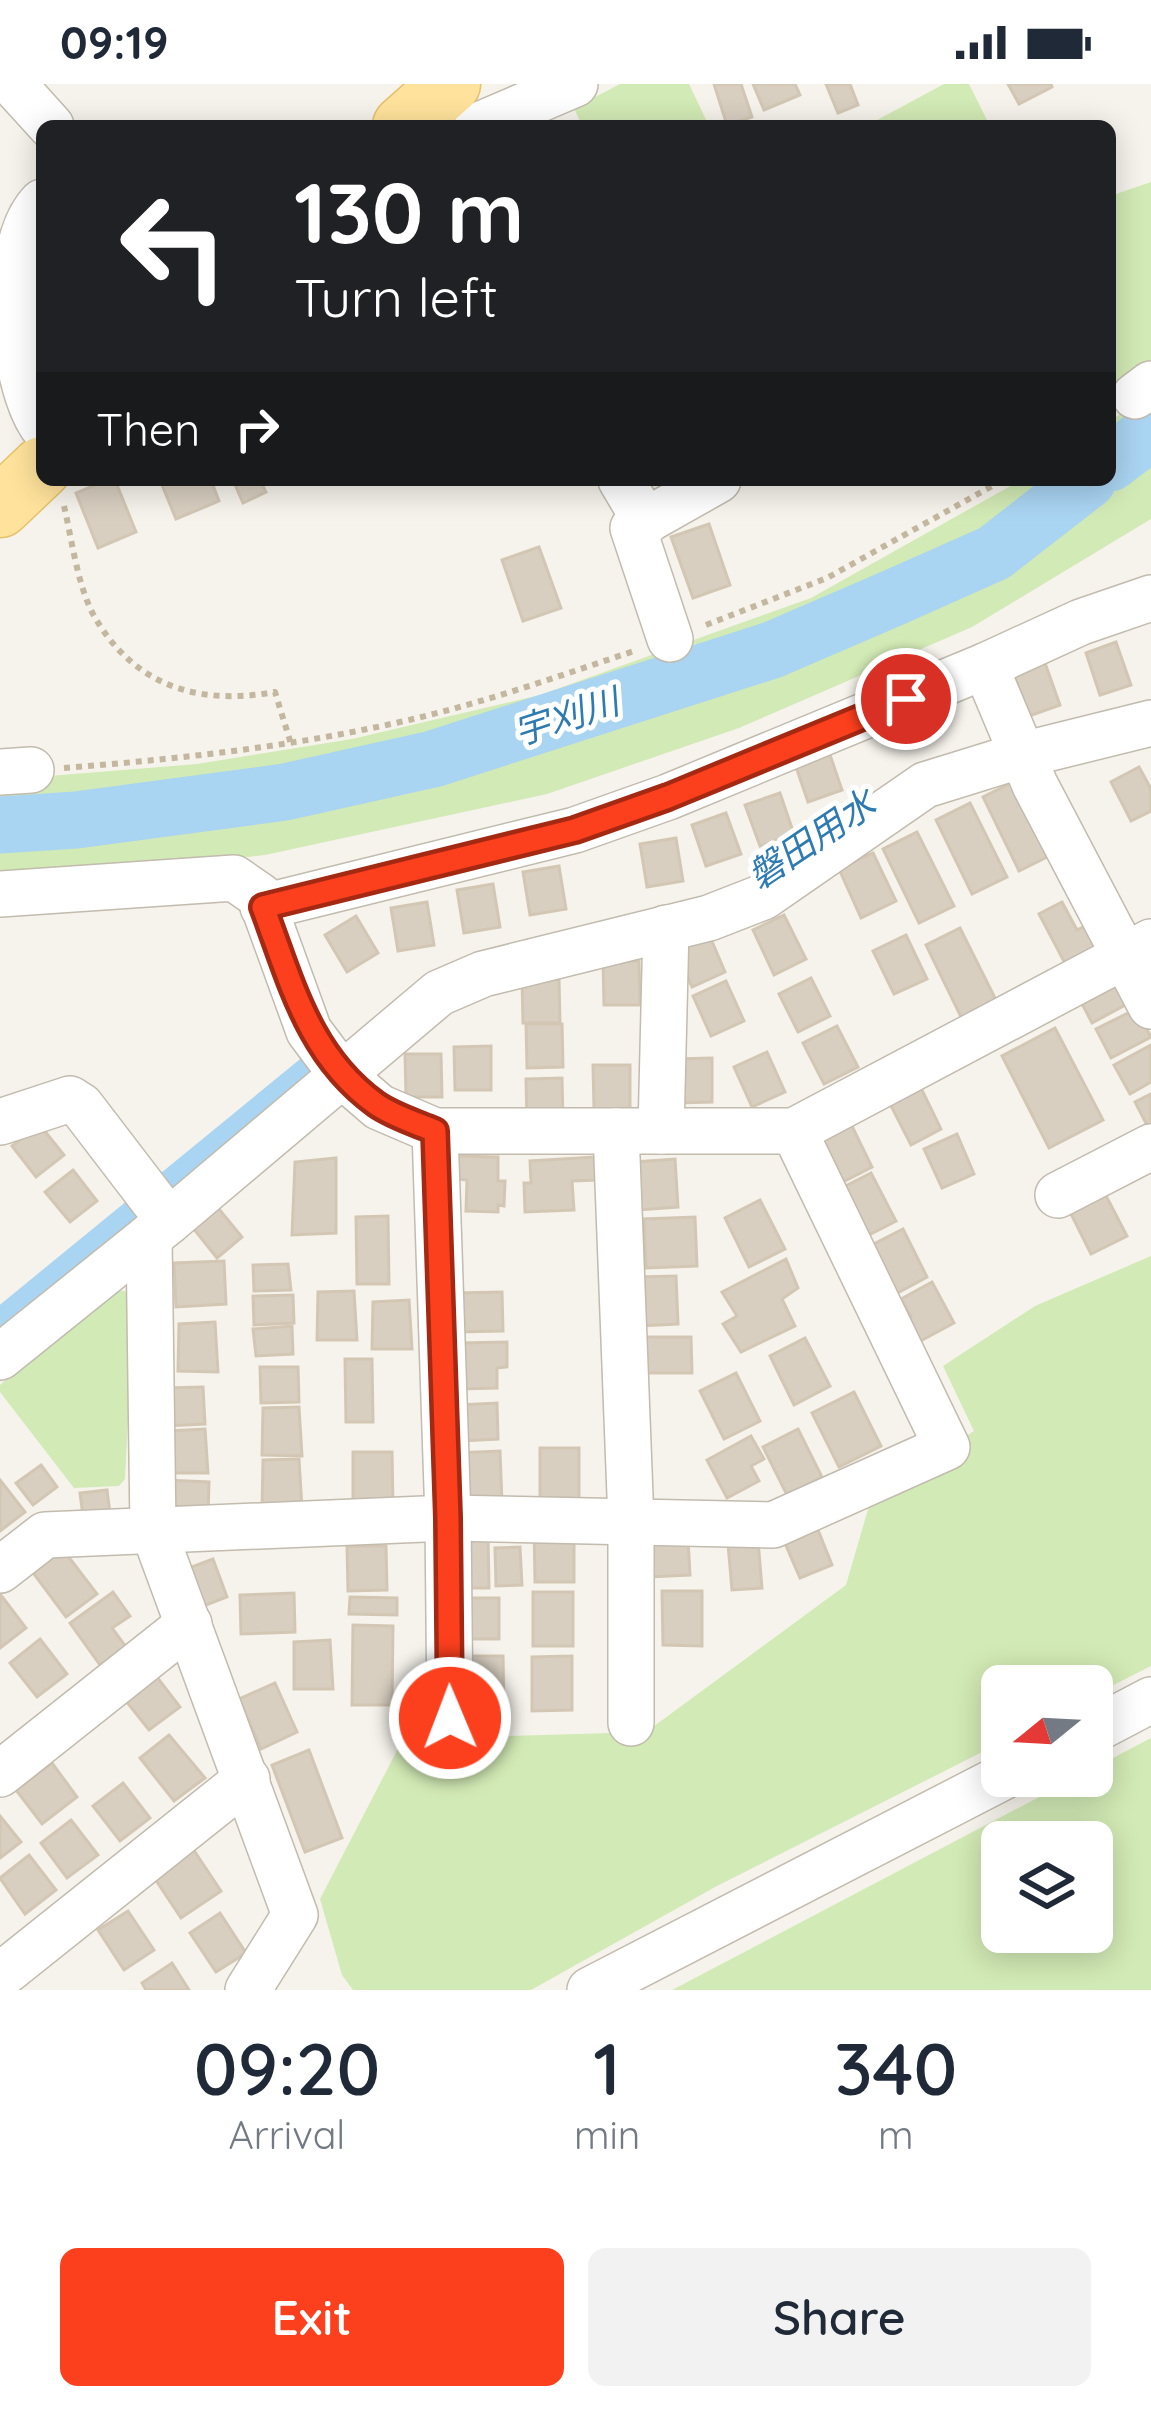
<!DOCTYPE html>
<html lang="en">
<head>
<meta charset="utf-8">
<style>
  body { margin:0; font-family:Quicksand,"Noto Sans JP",sans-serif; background:#f2f2f3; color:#1f2937; height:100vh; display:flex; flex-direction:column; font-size:45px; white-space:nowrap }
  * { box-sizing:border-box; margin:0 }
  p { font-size:39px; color:#747a83 }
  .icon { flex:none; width:66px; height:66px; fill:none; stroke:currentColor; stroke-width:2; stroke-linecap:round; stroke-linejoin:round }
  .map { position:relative; height:1906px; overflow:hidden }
  .details { display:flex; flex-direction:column; background:#fff; flex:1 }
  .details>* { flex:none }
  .banner { position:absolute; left:36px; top:36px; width:1080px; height:366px; border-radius:18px; box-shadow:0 6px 30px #0003; background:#202124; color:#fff; overflow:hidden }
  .needle { width:78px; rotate:252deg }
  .controls { position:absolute; left:981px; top:1581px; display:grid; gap:24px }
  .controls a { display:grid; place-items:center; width:132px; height:132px; border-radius:18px; background:#fff; box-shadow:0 6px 30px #0003; font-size:60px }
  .pin { position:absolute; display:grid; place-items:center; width:102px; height:102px; color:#fff; margin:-51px; border:6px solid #fff; border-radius:50%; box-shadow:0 3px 12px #0007 }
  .me { position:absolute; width:132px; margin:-66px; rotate:359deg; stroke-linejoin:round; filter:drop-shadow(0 0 9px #0008) }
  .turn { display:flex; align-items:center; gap:42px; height:252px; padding:0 60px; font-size:54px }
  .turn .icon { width:156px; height:156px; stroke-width:2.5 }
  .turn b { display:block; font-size:84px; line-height:102px }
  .then { display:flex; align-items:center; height:114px; padding:0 60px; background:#0003; gap:24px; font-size:45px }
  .eta { display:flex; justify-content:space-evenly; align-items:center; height:204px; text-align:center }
  .eta b { font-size:72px; font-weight:600; line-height:84px }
  .action { display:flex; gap:24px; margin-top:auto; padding:24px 60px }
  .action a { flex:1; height:138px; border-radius:18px; background:#fc3f1d; color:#fff; font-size:48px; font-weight:600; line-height:138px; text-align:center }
  .action a+a { background:#f2f2f3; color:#1f2937 }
  .status { display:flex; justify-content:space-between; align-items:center; height:84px; padding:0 60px; background:#fff; direction:ltr }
  .status svg { height:33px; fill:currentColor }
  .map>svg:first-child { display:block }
  .green { fill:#d2eab5; fill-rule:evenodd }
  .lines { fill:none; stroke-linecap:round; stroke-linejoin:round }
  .canal { stroke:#a9d4f2; stroke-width:33 }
  .river { stroke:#a9d4f2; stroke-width:57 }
  .building { fill:#d8cfc1; stroke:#d3c7b4; stroke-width:3 }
  .minor-casing { stroke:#c2bbae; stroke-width:48 }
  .major-casing { stroke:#e6c16a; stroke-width:63 }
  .path { stroke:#c4b79f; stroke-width:6; stroke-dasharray:6 6; stroke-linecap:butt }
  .minor { stroke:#fff; stroke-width:45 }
  .major { stroke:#ffe39c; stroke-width:60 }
  .route-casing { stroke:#a42913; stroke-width:30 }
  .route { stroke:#fc3f1d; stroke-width:21 }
  .labels { text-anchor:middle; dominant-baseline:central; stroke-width:10; stroke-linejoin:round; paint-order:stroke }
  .water-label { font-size:36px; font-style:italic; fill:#2e7ab2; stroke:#fff }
</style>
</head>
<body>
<div class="status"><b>09:19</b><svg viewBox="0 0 49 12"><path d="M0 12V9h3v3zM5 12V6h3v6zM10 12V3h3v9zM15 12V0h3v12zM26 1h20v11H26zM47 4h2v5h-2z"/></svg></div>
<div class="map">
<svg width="1151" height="1906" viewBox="0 0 1151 1906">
  <rect width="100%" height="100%" fill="#f6f3ec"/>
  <g class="green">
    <path d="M620,0H689L709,42H582L574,24Z"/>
    <path d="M944,0H969L990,42H866Z"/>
    <path d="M1151,98V280L1110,305V112Z"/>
    <path d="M1151,310V435L972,543L739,644L547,710L265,771L0,802V696L197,680L352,655L540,611L811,514L1021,396H1110V337Z"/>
    <path d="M1151,1172V1582L1092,1612V1602H1002V1658L717,1802L531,1906H353L342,1891L320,1815L403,1655L646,1648L846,1501L871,1415L974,1347L943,1282L1035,1222Z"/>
    <path d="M113,1205L134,1209L125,1395L119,1402L74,1404L0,1308V1301Z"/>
    <path d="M1151,1654V1906H672L1079,1692H1092V1685ZM1002,1758H1092V1848H1002Z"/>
  </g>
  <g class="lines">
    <path class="canal" d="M0,1242L314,985"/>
    <g class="river">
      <path d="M1110,379L1151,348"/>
      <path d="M0,741L76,736L285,708L433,675L772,566L895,513L994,469L1088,396"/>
    </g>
  </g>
  <g class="building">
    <path d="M714,0H741L752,33L727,41Z"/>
    <path d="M753,0H795L800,11L764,26Z"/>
    <path d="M826,0H850L858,21L838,29Z"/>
    <path d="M1008,0H1051L1052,3L1019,20Z"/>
    <path d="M107,396H115L136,448L98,464L76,409Z"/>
    <path d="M160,396H211L219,417L176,435Z"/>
    <path d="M233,396H260L266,408L243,419Z"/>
    <path d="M709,440L730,501L693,514L671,453Z"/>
    <path d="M539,463L561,524L523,537L502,476Z"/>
    <path d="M1116,558L1131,601L1100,611L1086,569Z"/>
    <path d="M1045,579L1060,621L1029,632L1014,590Z"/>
    <path d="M828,665L842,706L808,718L794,677Z"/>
    <path d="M1139,683L1151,705V727L1131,737L1111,698Z"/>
    <path d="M1017,696L1053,770L1019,787L983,713Z"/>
    <path d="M780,709L794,750L760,762L745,721Z"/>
    <path d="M970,719L1007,793L972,810L936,736Z"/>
    <path d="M726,729L741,770L706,782L692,741Z"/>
    <path d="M917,748L954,822L919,839L883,765Z"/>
    <path d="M676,754L683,797L647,803L640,760Z"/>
    <path d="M873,769L896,817L861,834L839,785Z"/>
    <path d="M559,782L566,825L530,831L523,788Z"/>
    <path d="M493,800L500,843L464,849L457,806Z"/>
    <path d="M427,818L434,861L398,867L391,824Z"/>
    <path d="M1062,818L1077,846L1093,838L1108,865L1068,885L1039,830Z"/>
    <path d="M784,831L806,875L774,891L753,846Z"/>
    <path d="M356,832L378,869L347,888L325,851Z"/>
    <path d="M960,844L997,918L962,935L926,861Z"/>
    <path d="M708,848L725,888L692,903L674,863Z"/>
    <path d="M906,851L927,895L894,910L873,867Z"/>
    <path d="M639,877L640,921H604L603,878Z"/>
    <path d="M1116,889L1131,918L1092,939L1077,910Z"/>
    <path d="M811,894L830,932L798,948L779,910Z"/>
    <path d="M559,895L560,939H523L522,896Z"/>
    <path d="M726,897L744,937L711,952L693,912Z"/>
    <path d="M1136,925L1151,953L1111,974L1096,945Z"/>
    <path d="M526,940H562L563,983L527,984Z"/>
    <path d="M837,942L858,983L824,1000L803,959Z"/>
    <path d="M1055,944L1103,1036L1049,1064L1002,972Z"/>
    <path d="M1151,961V998L1130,1010L1114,981Z"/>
    <path d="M491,962V1006H455L454,963Z"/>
    <path d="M767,968L785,1008L752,1023L734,983Z"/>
    <path d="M405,970H441L442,1013H406Z"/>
    <path d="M712,974V1018L676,1019L675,975Z"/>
    <path d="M593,981H630V1024L594,1025Z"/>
    <path d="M562,994L563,1037L527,1038L526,995Z"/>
    <path d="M919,1000L941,1045L911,1061L888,1016Z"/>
    <path d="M1151,1010V1046L1150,1047L1135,1018Z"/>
    <path d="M848,1034L872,1083L837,1101L812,1053Z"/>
    <path d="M39,1040L64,1071L36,1093L12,1062Z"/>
    <path d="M957,1050L974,1090L942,1104L924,1065Z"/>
    <path d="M457,1072L498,1073V1097H505L504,1122L498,1121V1128L466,1127L467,1096L457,1095Z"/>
    <path d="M594,1073L596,1096L572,1097L574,1126L525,1128L524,1099H531L530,1077Z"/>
    <path d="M336,1074V1149L292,1151L295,1078Z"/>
    <path d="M675,1075L678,1123L638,1126L635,1078Z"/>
    <path d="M73,1086L97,1117L70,1138L45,1108Z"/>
    <path d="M871,1089L896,1137L861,1155L836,1107Z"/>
    <path d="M1102,1104L1127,1152L1091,1170L1067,1122Z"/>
    <path d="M760,1116L785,1165L749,1183L725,1134Z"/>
    <path d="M214,1119L242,1153L217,1174L189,1139Z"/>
    <path d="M388,1132L389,1200H357L356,1133Z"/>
    <path d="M695,1133L697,1182L646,1184L644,1135Z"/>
    <path d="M903,1145L927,1193L892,1212L868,1163Z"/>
    <path d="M786,1175L798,1204L782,1215L795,1242L741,1268L723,1240L737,1232L722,1208Z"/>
    <path d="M224,1177L226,1220L176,1223L174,1179Z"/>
    <path d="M288,1180L291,1206L254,1207L253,1181Z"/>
    <path d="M676,1192L678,1240L638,1242L637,1193Z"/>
    <path d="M932,1198L954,1239L913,1261L901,1239L911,1233L901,1215Z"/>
    <path d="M354,1207L357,1256H317L318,1208Z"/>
    <path d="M502,1208L503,1247L455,1248L454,1209Z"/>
    <path d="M293,1211L294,1239L254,1241L253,1212Z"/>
    <path d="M409,1216L412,1265H372L373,1218Z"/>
    <path d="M215,1238L218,1288L178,1287L179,1240Z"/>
    <path d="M292,1242L293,1270L256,1272L253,1245Z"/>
    <path d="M637,1253H691L692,1289H638Z"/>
    <path d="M805,1254L830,1302L794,1321L770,1272Z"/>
    <path d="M507,1258V1283L497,1284V1304L460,1305L459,1259Z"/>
    <path d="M345,1275H372L373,1338H346Z"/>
    <path d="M260,1283H298L299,1318L261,1319Z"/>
    <path d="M736,1289L760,1337L724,1355L700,1307Z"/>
    <path d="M203,1303L205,1340L166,1342L164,1304Z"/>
    <path d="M854,1308L881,1362L839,1383L812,1329Z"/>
    <path d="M497,1319L498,1355L461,1357L459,1321Z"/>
    <path d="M299,1323L302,1372L262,1371L263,1324Z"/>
    <path d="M205,1345L208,1389H168L167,1347Z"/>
    <path d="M798,1345L822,1393L787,1411L763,1363Z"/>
    <path d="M751,1352L764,1375L751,1382L759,1397L727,1414L707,1376Z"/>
    <path d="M540,1364H579V1417L540,1418Z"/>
    <path d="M500,1367L502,1418L458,1420L456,1369Z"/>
    <path d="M353,1368H392L393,1422H353Z"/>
    <path d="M299,1375L302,1424H262L263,1376Z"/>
    <path d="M41,1381L57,1403L33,1421L16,1399Z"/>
    <path d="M0,1396L25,1428L0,1447Z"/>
    <path d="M165,1396L209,1398L208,1431L163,1429Z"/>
    <path d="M107,1406L110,1429L83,1432L80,1409Z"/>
    <path d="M814,1436L832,1481L800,1494L781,1450Z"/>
    <path d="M534,1444H574V1498H535Z"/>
    <path d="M460,1452H488L489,1504H461Z"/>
    <path d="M688,1455L690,1491L649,1493L646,1457Z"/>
    <path d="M758,1457L762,1504L732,1506L728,1460Z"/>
    <path d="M347,1462H386L387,1506L348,1507Z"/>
    <path d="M61,1463L97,1510L66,1533L31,1486Z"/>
    <path d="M520,1463L522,1501L496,1502L495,1464Z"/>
    <path d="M213,1475L227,1513L193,1526L178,1488Z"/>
    <path d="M662,1507H702V1562L663,1561Z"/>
    <path d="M113,1508L130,1532L112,1544L126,1563L100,1581L70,1539Z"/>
    <rect x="533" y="1508" width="40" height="54"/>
    <path d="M294,1509L295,1548L241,1550L240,1511Z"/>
    <path d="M0,1510L26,1544L0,1564Z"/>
    <path d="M350,1513L397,1514V1531L349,1530Z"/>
    <rect x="459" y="1514" width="40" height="41"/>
    <path d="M353,1541L393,1542L392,1621H352Z"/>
    <path d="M40,1555L67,1590L37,1613L10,1579Z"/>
    <path d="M330,1556L333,1605H294V1558Z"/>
    <path d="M464,1572H503L504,1627L464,1626Z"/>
    <path d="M572,1572V1626L532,1627V1573Z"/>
    <path d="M153,1588L180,1623L149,1646L122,1612Z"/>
    <path d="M275,1599L297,1648L261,1665L239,1615Z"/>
    <path d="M169,1651L205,1694L174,1717L140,1674Z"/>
    <path d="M309,1666L342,1754L305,1768L272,1681Z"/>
    <path d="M52,1679L77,1713L42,1740L16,1706Z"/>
    <path d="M123,1699L150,1734L120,1757L93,1722Z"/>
    <path d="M0,1732L21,1758L0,1774Z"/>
    <path d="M71,1736L98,1771L67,1794L41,1759Z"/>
    <path d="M193,1765L221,1807L181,1834L153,1792Z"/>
    <path d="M29,1771L56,1806L25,1830L0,1794Z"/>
    <path d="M128,1827L154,1866L124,1886L98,1846Z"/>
    <path d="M220,1829L246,1869L216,1888L190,1849Z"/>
    <path d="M172,1879L189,1906H146L142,1899Z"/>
  </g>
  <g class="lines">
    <g class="minor-casing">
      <g id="minor">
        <path d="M13,0L51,42"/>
        <path d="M477,42L575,0"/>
        <path d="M42,118C0,161 10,294 42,342"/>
        <path d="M1135,312L1151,300"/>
        <path d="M621,396L646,438"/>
        <path d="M670,555L633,444L718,396"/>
        <path d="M985,582L1035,701L1151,922"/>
        <path d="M0,688L31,686"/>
        <path d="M0,810L234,794L260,812L309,947L342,991L379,1023L435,1047H794L1151,858"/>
        <path d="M263,823L575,746L668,713L985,582L1081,538L1151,514"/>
        <path d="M0,1038L70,1015L81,1022L169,1137"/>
        <path d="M435,1047L448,1434L450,1634"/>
        <path d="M616,1047L631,1438V1639"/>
        <path d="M661,1047L666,844"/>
        <path d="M1058,1111L1151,1063"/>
        <path d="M149,1153L153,1445L295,1831L248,1906"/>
        <path d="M0,1273L169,1137L439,909L483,890L709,834L763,813L925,701L1022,671L1151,639"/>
        <path d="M0,1486L45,1451L448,1434L773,1441L947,1363L794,1047"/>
        <path d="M1092,1647L1151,1616"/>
        <path d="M0,1690L189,1540"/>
        <path d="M0,1892L247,1695"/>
        <path d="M590,1906L1005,1692"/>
      </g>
    </g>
    <g class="major-casing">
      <g id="major">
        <path d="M403,42L450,0"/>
        <path d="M0,423L42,383"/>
      </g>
    </g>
    <g class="path">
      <path d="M64,422C72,456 77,499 93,530C133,602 198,622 275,608L291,660"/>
      <path d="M706,541L827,494L1003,396"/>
      <path d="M64,684C178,675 289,663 400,638C481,620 559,592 637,566"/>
    </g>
    <use href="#minor" class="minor"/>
    <use href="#major" class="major"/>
  </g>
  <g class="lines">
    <g class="route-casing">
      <path id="route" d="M450,1634L448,1434L435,1047C416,1039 393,1032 376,1020C308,971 291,897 263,823L575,746L668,713L906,615"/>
    </g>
    <use href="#route" class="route"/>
  </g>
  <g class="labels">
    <g class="water-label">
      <text transform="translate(566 632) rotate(-18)">宇刈川</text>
      <text transform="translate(811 755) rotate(-34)">磐田用水</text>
    </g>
  </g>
</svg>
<div class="controls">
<a><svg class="needle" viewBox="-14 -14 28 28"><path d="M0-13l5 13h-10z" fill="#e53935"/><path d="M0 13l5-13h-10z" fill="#747a83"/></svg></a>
<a><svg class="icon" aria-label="layers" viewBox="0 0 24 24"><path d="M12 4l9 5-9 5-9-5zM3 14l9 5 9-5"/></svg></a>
</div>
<div class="pin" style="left:906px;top:615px;background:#d93025"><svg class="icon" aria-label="arrive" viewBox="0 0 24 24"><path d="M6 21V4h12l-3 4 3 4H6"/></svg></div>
<svg class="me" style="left:450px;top:1634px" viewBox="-20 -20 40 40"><circle r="17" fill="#fc3f1d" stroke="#fff" stroke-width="3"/><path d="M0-11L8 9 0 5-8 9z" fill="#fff"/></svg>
<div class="banner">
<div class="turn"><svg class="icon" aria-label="left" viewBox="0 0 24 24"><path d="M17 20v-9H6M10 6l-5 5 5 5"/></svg><div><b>130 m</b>Turn left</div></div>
<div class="then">Then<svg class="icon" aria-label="right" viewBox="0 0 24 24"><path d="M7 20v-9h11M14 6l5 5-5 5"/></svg></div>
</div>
</div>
<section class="details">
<div class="eta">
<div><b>09:20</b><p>Arrival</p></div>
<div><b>1</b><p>min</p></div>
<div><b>340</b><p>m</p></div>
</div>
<div class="action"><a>Exit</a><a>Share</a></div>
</section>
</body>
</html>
